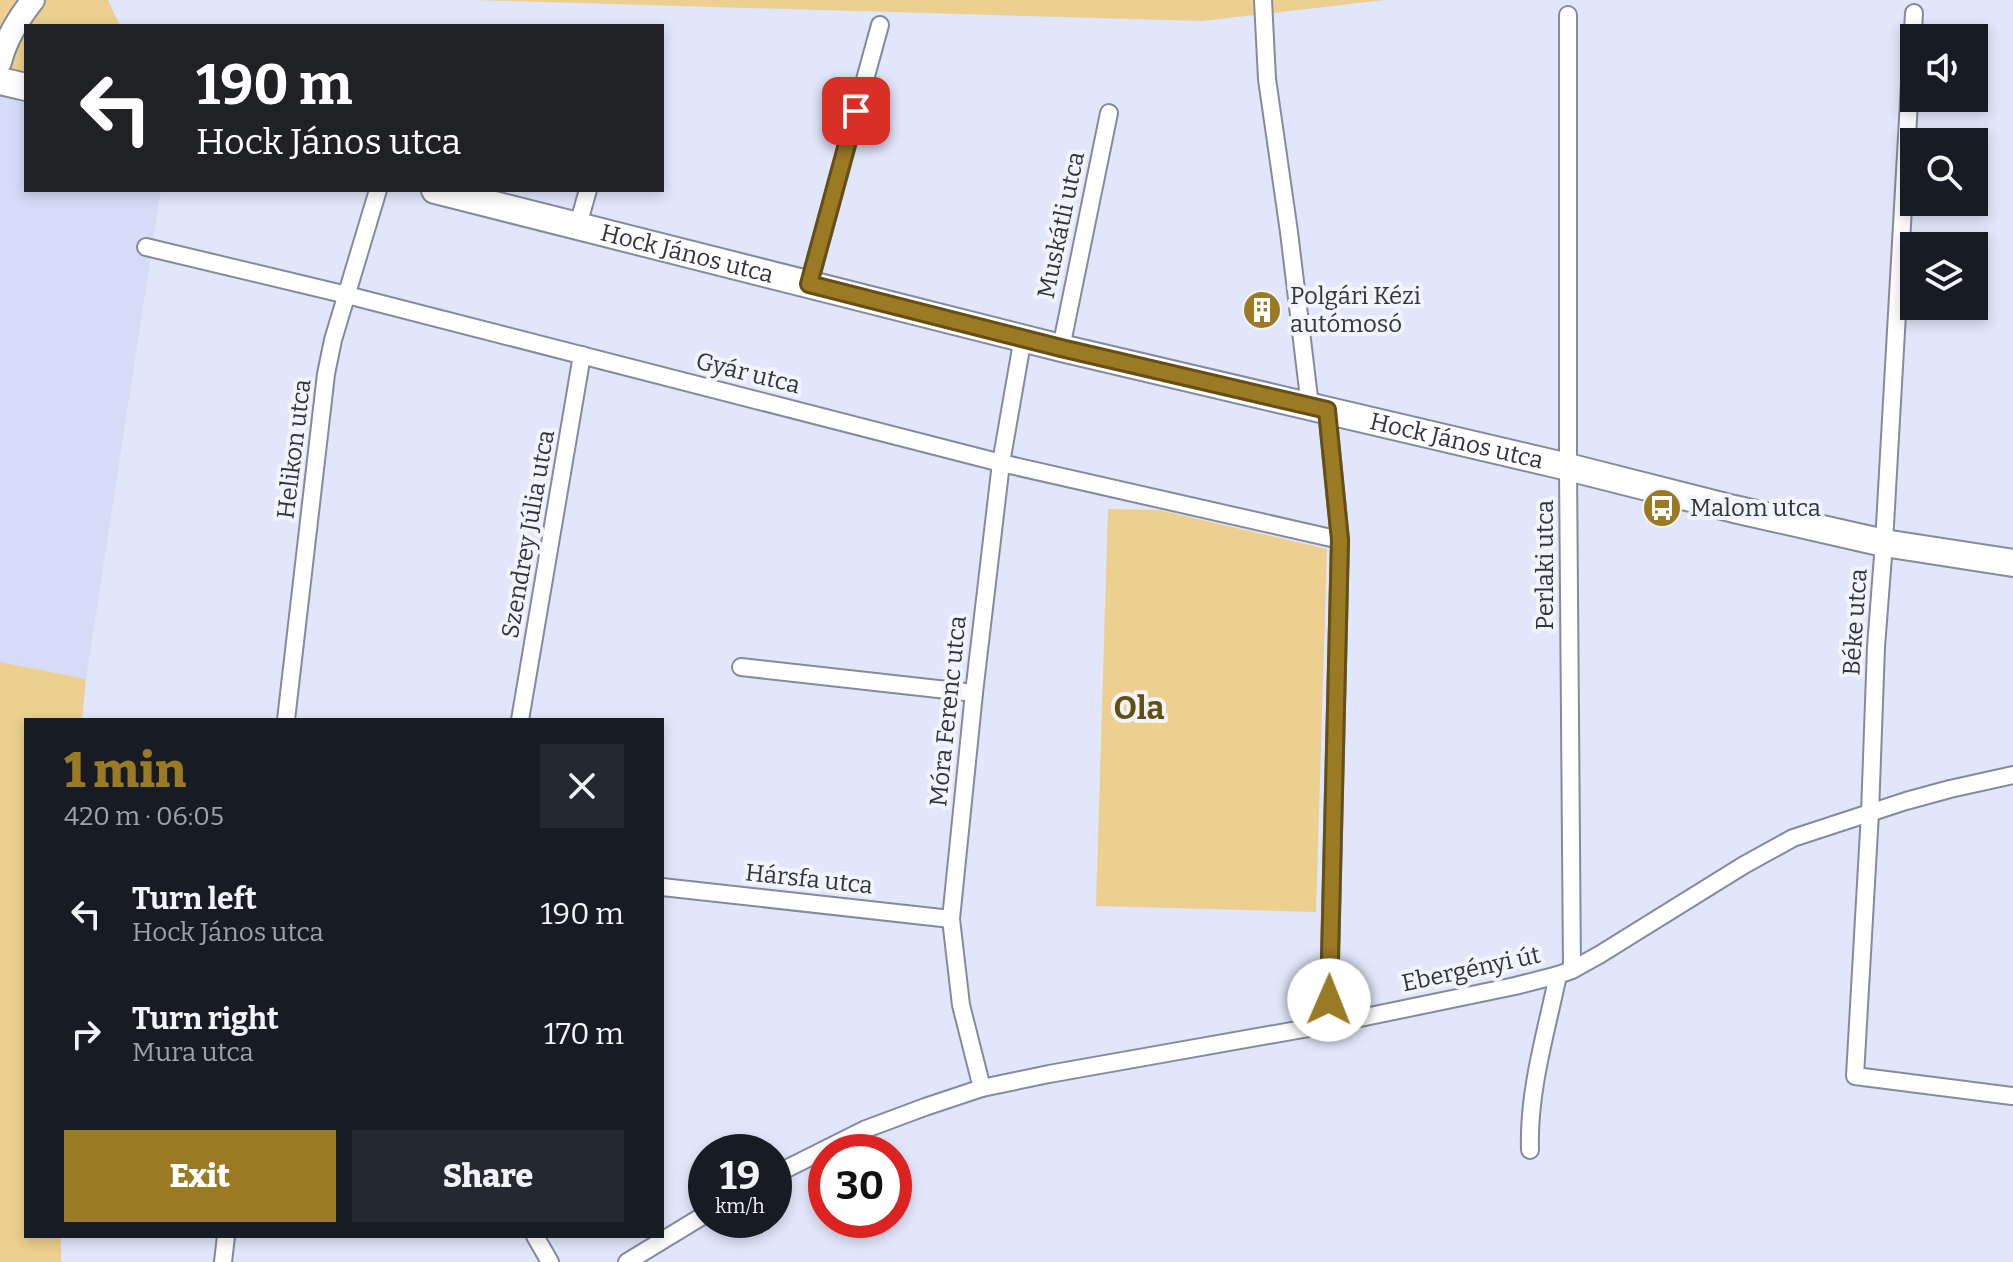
<!DOCTYPE html>
<html lang="en">
<head>
<meta charset="utf-8">
<style>
  body { margin:0; font-family:Bitter,serif; background:#242831; color:#f1f3f6; height:100vh; display:flex; flex-direction:column; font-size:30px; white-space:nowrap }
  * { box-sizing:border-box; margin:0 }
  p { font-size:26px; color:#9ea1a6 }
  .icon { flex:none; width:44px; height:44px; fill:none; stroke:currentColor; stroke-width:2; stroke-linecap:round; stroke-linejoin:round }
  .map { position:relative; flex:1; overflow:hidden }
  .panel { position:absolute; left:24px; top:718px; width:640px; height:520px; display:flex; flex-direction:column; background:#171b24; border-radius:0px; box-shadow:0 4px 12px #0003 }
  .panel>* { flex:none }
  .banner { position:absolute; left:24px; top:24px; width:640px; height:168px; border-radius:0px; box-shadow:0 4px 12px #0003; background:#202124; color:#fff; overflow:hidden }
  .buttons { position:absolute; left:1900px; top:24px; display:grid; gap:16px }
  .buttons a { display:grid; place-items:center; width:88px; height:88px; border-radius:0px; background:#171b24; box-shadow:0 4px 12px #0003; font-size:40px }
  .speed { position:absolute; left:688px; top:1134px; display:flex; gap:16px; font-size:40px; font-weight:700; text-align:center }
  .speed>* { display:grid; place-content:center; width:104px; height:104px; border-radius:50%; background:#171b24; box-shadow:0 4px 12px #0003; line-height:1 }
  .speed small { font-size:20px; font-weight:400 }
  .speed .limit { border:12px solid #d22; background:#fff; color:#111 }
  .pin { position:absolute; display:grid; place-items:center; width:68px; height:68px; color:#fff; margin:-34px; border-radius:16px; box-shadow:0 4px 12px #0006 }
  .me { position:absolute; width:88px; margin:-44px; rotate:1deg; stroke-linejoin:round; filter:drop-shadow(0 0 6px #0008) }
  .turn { display:flex; align-items:center; gap:28px; height:168px; padding:0 40px; font-size:36px }
  .turn .icon { width:104px; height:104px; stroke-width:2.5 }
  .turn b { display:block; font-size:56px; line-height:68px }
  .round { display:grid; place-items:center; flex:none; width:84px; height:84px; border-radius:0px; background:#242831 }
  .summary { display:flex; align-items:center; justify-content:space-between; height:136px; padding:0 40px }
  h1 { font-size:48px; font-weight:800; line-height:60px; color:#9b7a24 }
  .button { display:flex; gap:16px; margin-top:auto; padding:16px 40px }
  .button a { flex:1; height:92px; border-radius:0px; background:#9b7a24; color:#fff; font-size:32px; font-weight:800; line-height:92px; text-align:center }
  .button a+a { background:#242831; color:#f1f3f6 }
  ul { padding:0; list-style:none }
  li { display:flex; align-items:center; gap:24px; height:120px; padding:0 40px }
  li div { flex:1 }
  li b { display:block; font-size:30px }
  li em { font-style:normal }
  .map>svg:first-child { display:block }
  .built { fill:#d5dcf7 }
  .green { fill:#edd08f }
  .lines { fill:none; stroke-linecap:round; stroke-linejoin:round }
  .street-casing { stroke:#858a9d; stroke-width:20 }
  .secondary-casing { stroke:#858a9d; stroke-width:26 }
  .primary-casing { stroke:#858a9d; stroke-width:30 }
  .street { stroke:#fff; stroke-width:16 }
  .secondary { stroke:#fff; stroke-width:22 }
  .primary { stroke:#fff; stroke-width:26 }
  .route-casing { stroke:#654f17; stroke-width:20 }
  .route { stroke:#9b7a24; stroke-width:14 }
  .labels { text-anchor:middle; dominant-baseline:central; stroke-width:8; stroke-linejoin:round; paint-order:stroke }
  .street-label { font-size:24px; fill:#32343c; stroke:#f2f4fc }
  .poi-label { font-size:24px; fill:#32343c; stroke:#f2f4fc; text-anchor:start }
  .district-label { font-size:32px; font-weight:bold; fill:#644e12; stroke:#f2f4fc }
</style>
</head>
<body>
<div class="map">
<svg width="2013" height="1262" viewBox="0 0 2013 1262">
  <rect width="100%" height="100%" fill="#e1e6fa"/>
  <path class="built" d="M0,92L26,98V190H161L86,679L0,662Z"/>
  <g class="green">
    <path d="M0,0H108L120,26H26V98L0,92Z"/>
    <path d="M473,0H1385L1202,21Z"/>
    <path d="M1108,509L1159,510L1327,549L1316,912L1096,906Z"/>
    <path d="M0,662L86,679L82,720H26V1236H61V1262H0Z"/>
  </g>
  <g class="lines">
    <g class="street-casing">
      <g id="street">
        <path d="M1263,0L1267,79L1289,232L1310,406"/>
        <path d="M1914,13L1884,543L1876,647L1870,813L1855,1076L2012,1096"/>
        <path d="M1568,15V467L1572,970"/>
        <path d="M578,225L588,190"/>
        <path d="M146,247L347,295L1001,463L1340,540"/>
        <path d="M809,284L880,25"/>
        <path d="M1061,348L1109,113"/>
        <path d="M1327,410L1340,540L1329,1000L1331,1024"/>
        <path d="M741,667L974,693"/>
        <path d="M286,720L326,374L333,340L378,190"/>
        <path d="M520,720L582,355"/>
        <path d="M662,887L951,919"/>
        <path d="M982,1088L961,1005L951,919L974,693L1001,463L1023,337"/>
        <path d="M1530,1150C1528,1091 1546,1033 1558,975"/>
        <path d="M774,1175L866,1129L925,1107L982,1088L1049,1074L1331,1024L1515,986L1558,975L1572,970L1599,955L1744,865L1793,838L1906,801L1950,789L2013,775"/>
        <path d="M535,1236L550,1262"/>
        <path d="M223,1262L226,1236"/>
        <path d="M627,1262L706,1214"/>
      </g>
    </g>
    <g class="secondary-casing">
      <path id="secondary" d="M0,62C6,38 18,19 33,0"/>
    </g>
    <g class="primary-casing">
      <g id="primary">
        <path d="M0,81L26,87"/>
        <path id="s1" d="M435,190L1061,348L1568,467L1734,509L1884,543L2013,563"/>
      </g>
    </g>
    <use href="#street" class="street"/>
    <use href="#secondary" class="secondary"/>
    <use href="#primary" class="primary"/>
  </g>
  <g class="lines">
    <g class="route-casing">
      <path id="route" d="M856,111L809,284L1061,348L1327,410L1340,540L1329,1000"/>
    </g>
    <use href="#route" class="route"/>
  </g>
  <defs>
    <g id="building-disc" transform="scale(2)"><circle r="9.5" fill="#9b7a24" stroke="#f2f4fc"/><path d="M-4-6H4V6H1V3H-1V6H-4ZM-2.5-4.3h1.7v1.8h-1.7ZM.8-4.3h1.7v1.8H.8ZM-2.5-1h1.7V.8h-1.7ZM.8-1h1.7V.8H.8Z" fill="#fff"/></g>
    <g id="bus-disc" transform="scale(2)"><circle r="9.5" fill="#9b7a24" stroke="#f2f4fc"/><path d="M-5-6H5V4H4V6H2V4H-2V6H-4V4H-5ZM-3.5-4V0h7V-4ZM-3.5 1.2v1.5H-2V1.2ZM2 1.2v1.5H3.5V1.2Z" fill="#fff"/></g>
  </defs>
  <g fill-rule="evenodd">
    <use href="#building-disc" x="1262" y="310"/>
    <use href="#bus-disc" x="1662" y="508"/>
  </g>
  <g class="labels">
    <g class="street-label">
      <text transform="translate(1061 225) rotate(-78)">Muskátli utca</text>
      <text stroke="none"><textPath href="#s1" startOffset="260">Hock János utca</textPath></text>
      <text transform="translate(748 373) rotate(14)">Gyár utca</text>
      <text stroke="none"><textPath href="#s1" startOffset="1052">Hock János utca</textPath></text>
      <text transform="translate(294 449) rotate(-83)">Helikon utca</text>
      <text transform="translate(528 534) rotate(-80)">Szendrey Júlia utca</text>
      <text transform="translate(1545 565) rotate(-90)">Perlaki utca</text>
      <text transform="translate(1855 622) rotate(-86)">Béke utca</text>
      <text transform="translate(948 711) rotate(-84)">Móra Ferenc utca</text>
      <text transform="translate(809 879) rotate(6)">Hársfa utca</text>
      <text transform="translate(1471 969) rotate(-12)">Ebergényi út</text>
    </g>
    <g class="poi-label">
      <text x="1290" y="296">Polgári Kézi<tspan x="1290" dy="28">autómosó</tspan></text>
      <text x="1690" y="508">Malom utca</text>
    </g>
    <g class="district-label">
      <text x="1139" y="708">Ola</text>
    </g>
  </g>
</svg>
<div class="buttons">
<a><svg class="icon" aria-label="sound" viewBox="0 0 24 24"><path d="M4 9h4l5-4v14l-5-4H4zM17 9q2 3 0 6"/></svg></a>
<a><svg class="icon" aria-label="search" viewBox="0 0 24 24"><circle cx="10" cy="10" r="6"/><path d="M15 15l6 6"/></svg></a>
<a><svg class="icon" aria-label="layers" viewBox="0 0 24 24"><path d="M12 4l9 5-9 5-9-5zM3 14l9 5 9-5"/></svg></a>
</div>
<div class="speed"><div>19<small>km/h</small></div><div class="limit">30</div></div>
<div class="pin" style="left:856px;top:111px;background:#d93025"><svg class="icon" aria-label="arrive" viewBox="0 0 24 24"><path d="M6 21V4h12l-3 4 3 4H6"/></svg></div>
<svg class="me" style="left:1329px;top:1000px" viewBox="-20 -20 40 40"><circle r="19" fill="#fff"/><path d="M0-13L10 11 0 6-10 11z" fill="#9b7a24"/></svg>
<div class="banner">
<div class="turn"><svg class="icon" aria-label="left" viewBox="0 0 24 24"><path d="M17 20v-9H6M10 6l-5 5 5 5"/></svg><div><b>190 m</b>Hock János utca</div></div>
</div>
<section class="panel">
<div class="summary"><div><h1>1 min</h1><p>420 m · 06:05</p></div><a class="round"><svg class="icon" aria-label="close" viewBox="0 0 24 24"><path d="M6 6l12 12M18 6L6 18"/></svg></a></div>
<ul>
<li><svg class="icon" aria-label="left" viewBox="0 0 24 24"><path d="M17 20v-9H6M10 6l-5 5 5 5"/></svg><div><b>Turn left</b><p>Hock János utca</p></div><em>190 m</em></li>
<li><svg class="icon" aria-label="right" viewBox="0 0 24 24"><path d="M7 20v-9h11M14 6l5 5-5 5"/></svg><div><b>Turn right</b><p>Mura utca</p></div><em>170 m</em></li>
</ul>
<div class="button"><a>Exit</a><a>Share</a></div>
</section>
</div>
</body>
</html>
